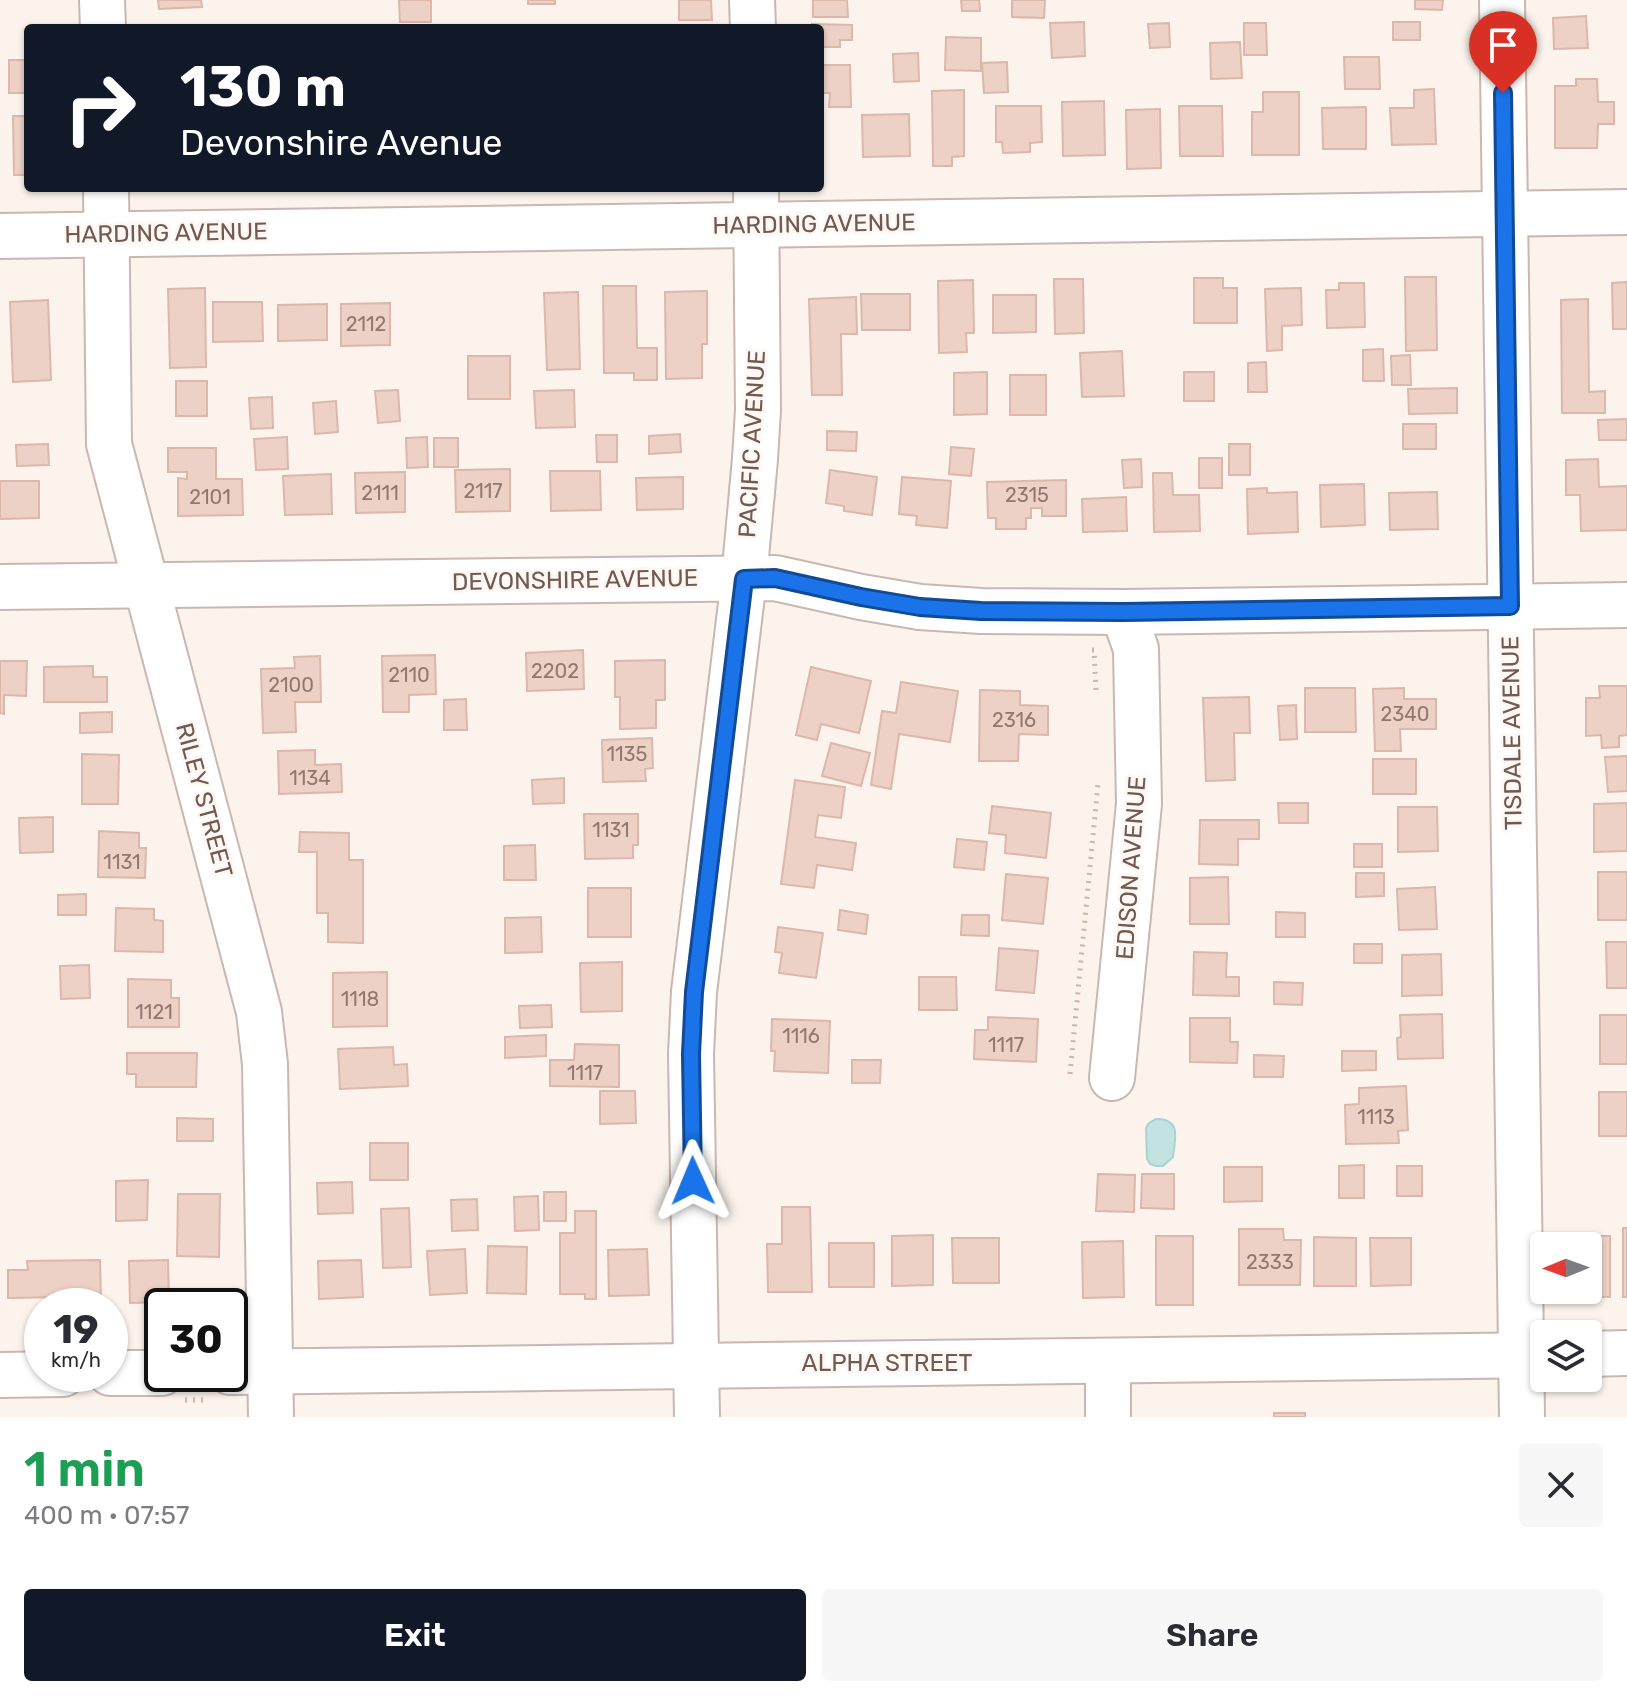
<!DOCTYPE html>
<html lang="en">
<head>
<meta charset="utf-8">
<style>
  body { margin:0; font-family:Rubik,sans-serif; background:#f7f7f7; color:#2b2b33; height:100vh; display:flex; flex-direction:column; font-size:30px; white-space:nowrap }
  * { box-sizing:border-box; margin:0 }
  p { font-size:26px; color:#7c7c81 }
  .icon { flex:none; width:44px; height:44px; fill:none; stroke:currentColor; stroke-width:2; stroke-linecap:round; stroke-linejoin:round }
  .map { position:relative; height:1417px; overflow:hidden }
  .panel { display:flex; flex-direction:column; background:#fff; flex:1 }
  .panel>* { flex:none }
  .guide { position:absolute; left:24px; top:24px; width:800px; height:168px; border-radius:8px; box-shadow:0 2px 6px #0004; background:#111827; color:#fff; overflow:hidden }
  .needle { width:52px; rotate:269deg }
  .buttons { position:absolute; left:1530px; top:1232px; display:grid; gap:16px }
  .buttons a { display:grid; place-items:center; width:72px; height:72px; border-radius:8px; background:#fff; box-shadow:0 2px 6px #0004; font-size:40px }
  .speed { position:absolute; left:24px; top:1288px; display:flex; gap:16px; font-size:40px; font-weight:700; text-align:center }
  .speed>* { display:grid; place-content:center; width:104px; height:104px; border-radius:50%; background:#fff; box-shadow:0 2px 6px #0004; line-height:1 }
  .speed small { font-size:20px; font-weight:400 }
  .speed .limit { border:4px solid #111; border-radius:12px; background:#fff; color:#111 }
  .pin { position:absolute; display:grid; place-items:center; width:68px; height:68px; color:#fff; margin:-82px -34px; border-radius:50% 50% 50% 0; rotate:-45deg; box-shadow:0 0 8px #0007 }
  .pin .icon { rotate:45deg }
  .me { position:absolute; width:88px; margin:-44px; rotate:359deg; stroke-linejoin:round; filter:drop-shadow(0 0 6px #0008) }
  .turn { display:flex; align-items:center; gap:28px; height:168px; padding:0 24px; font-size:36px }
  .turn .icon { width:104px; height:104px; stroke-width:2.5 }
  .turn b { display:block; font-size:56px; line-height:68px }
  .round { display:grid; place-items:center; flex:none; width:84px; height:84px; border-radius:8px; background:#f7f7f7 }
  .headline { display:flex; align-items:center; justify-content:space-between; height:136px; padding:0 24px }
  h1 { font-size:48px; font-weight:600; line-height:60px; color:#1e9e55 }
  .button { display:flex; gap:16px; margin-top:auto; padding:16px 24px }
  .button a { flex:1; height:92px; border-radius:8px; background:#111827; color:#fff; font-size:32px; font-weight:600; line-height:92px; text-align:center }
  .button a+a { background:#f7f7f7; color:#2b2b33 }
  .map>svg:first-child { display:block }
  .water { fill:#c3e2e2; stroke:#aad2d3; stroke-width:2 }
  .building { fill:#edd1c7; stroke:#ddb7aa; stroke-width:2 }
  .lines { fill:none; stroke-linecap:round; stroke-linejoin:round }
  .minor-casing { stroke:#c9b8b0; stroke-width:48 }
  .path { stroke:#d2b4aa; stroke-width:5; stroke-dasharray:2 6; stroke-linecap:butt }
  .minor { stroke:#fff; stroke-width:44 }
  .route-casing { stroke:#114b97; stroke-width:20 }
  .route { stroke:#1a73e8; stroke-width:14 }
  .labels { text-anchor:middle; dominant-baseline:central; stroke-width:6; stroke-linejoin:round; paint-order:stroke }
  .number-label { font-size:20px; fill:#92776f }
  .street-label { font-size:24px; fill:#735952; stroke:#fdf8f3 }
</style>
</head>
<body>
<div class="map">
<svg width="1627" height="1417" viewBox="0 0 1627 1417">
  <rect width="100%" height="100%" fill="#fbf3ec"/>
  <path class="water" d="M1156,1119C1182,1119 1175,1138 1173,1157L1163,1166H1156L1150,1164L1147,1159L1146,1128L1149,1123Z"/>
  <g class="building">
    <path d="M158,0H201L202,7L159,9Z"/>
    <path d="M399,0H431V22H400Z"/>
    <rect x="528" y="0" width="27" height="4"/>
    <path d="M679,0H711L712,20H679Z"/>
    <path d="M813,0H847L848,17H813Z"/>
    <path d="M961,0H979L980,11H962Z"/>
    <path d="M1012,0H1045L1044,18L1012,17Z"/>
    <path d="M1415,0H1443L1442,10L1415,9Z"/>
    <path d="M1586,16L1588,48L1554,49L1553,18Z"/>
    <path d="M1084,22L1085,56L1052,58L1050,23Z"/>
    <rect x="1393" y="22" width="27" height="18"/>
    <path d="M1169,23L1170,47L1150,48L1148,24Z"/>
    <path d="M1244,23H1266L1267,55H1244Z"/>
    <path d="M812,24L852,25V40H840V47H820V28H812Z"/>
    <path d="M946,37L981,38V71L945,70Z"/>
    <path d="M1240,42L1242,78L1211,79L1210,43Z"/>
    <path d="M918,53L919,81L894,82L893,54Z"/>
    <path d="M1344,57H1379L1380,89H1345Z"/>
    <rect x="9" y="60" width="19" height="33"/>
    <path d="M1007,62L1008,92L984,93L982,63Z"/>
    <path d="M820,65H850L851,107H829L830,93H820Z"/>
    <path d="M1576,79H1597L1598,102H1614V124H1598L1597,148H1555V86H1576Z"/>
    <path d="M1434,89L1436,144L1392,145L1390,108H1414V90Z"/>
    <path d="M964,90V156L952,157V166H933L932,91Z"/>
    <path d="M1263,92H1299V155H1252V112H1263Z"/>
    <path d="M1104,101L1105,155L1063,156L1062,102Z"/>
    <path d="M996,106H1041L1042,142L1030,143V152L1003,153L1002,142H996Z"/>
    <path d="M1179,106H1222L1223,156H1180Z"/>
    <path d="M1366,107V149H1323L1322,108Z"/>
    <path d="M1160,109L1161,168L1127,169L1126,110Z"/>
    <path d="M909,114L910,156L863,157L862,115Z"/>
    <path d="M13,116H28V175H14Z"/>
    <path d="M1405,277H1436L1437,350L1406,351Z"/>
    <path d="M1194,278H1223V288H1237V323H1194Z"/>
    <path d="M1054,279H1083L1084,333L1055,334Z"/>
    <path d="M973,280L974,333H966L967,352L939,353L938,281Z"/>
    <path d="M1627,282V329H1613L1612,283Z"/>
    <path d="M1339,283H1364L1365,327L1327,328L1326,290H1339Z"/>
    <path d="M603,286H636L637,348H657V380H634V373H604Z"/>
    <path d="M205,288L206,367L170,368L168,289Z"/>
    <path d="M1301,288L1302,325L1282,326V350L1267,351L1265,289Z"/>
    <path d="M707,291V344H702V378L666,379L665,292Z"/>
    <path d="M578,292L580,369L547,370L544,293Z"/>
    <path d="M861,294H910V330H862Z"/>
    <path d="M993,295H1036V332L993,333Z"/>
    <path d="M856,297L857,334H841L842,395H812L809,299Z"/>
    <path d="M1588,299L1589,392L1605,391V413H1562L1561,300Z"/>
    <path d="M48,300L51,380L13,382L10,302Z"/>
    <path d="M213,302H262L263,341L213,342Z"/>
    <path d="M390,303V345L341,346V304Z"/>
    <path d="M327,304V340L278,341V305Z"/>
    <path d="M1383,349L1384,381H1363V350Z"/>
    <path d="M1122,351L1124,396L1082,397L1080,353Z"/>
    <path d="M1410,355L1411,385H1392L1391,356Z"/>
    <rect x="468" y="356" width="42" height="43"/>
    <path d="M1266,362L1267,392H1248V363Z"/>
    <path d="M987,372V414L954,415V373Z"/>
    <rect x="1184" y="372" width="30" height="29"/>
    <rect x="1010" y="375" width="36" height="40"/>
    <rect x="176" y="381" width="31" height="35"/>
    <path d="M1457,388V413L1409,414L1408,389Z"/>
    <path d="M398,390L400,421L378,423L375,391Z"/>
    <path d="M574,390L575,427L536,428L534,391Z"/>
    <path d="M272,397L273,428L251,429L249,398Z"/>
    <path d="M336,401L338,432L315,434L313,403Z"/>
    <path d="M1627,419V440H1599L1598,420Z"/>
    <rect x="1403" y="424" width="33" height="25"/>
    <path d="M827,431L857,432L856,451L827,450Z"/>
    <path d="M680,434L681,452L649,454V436Z"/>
    <path d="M596,435H617V462H597Z"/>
    <path d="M287,437L288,469L256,470L254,439Z"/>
    <path d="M427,437L428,467L407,468L406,438Z"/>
    <rect x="434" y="438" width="24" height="29"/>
    <path d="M48,444L49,465L17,466L16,445Z"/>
    <rect x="1229" y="444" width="21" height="31"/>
    <path d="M951,447L974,449L971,476L949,474Z"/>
    <path d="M168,448H216V479H242L243,515L178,516V478L187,479V472H168Z"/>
    <rect x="1199" y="458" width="23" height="30"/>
    <path d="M1141,459L1142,487L1124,488L1122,460Z"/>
    <path d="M1598,459L1599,487L1627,486V530L1581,531L1580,495H1566V460Z"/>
    <path d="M510,469V511L456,512L455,470Z"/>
    <path d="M830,470L877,477L872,515L844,511V506L826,503Z"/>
    <path d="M550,471H600L601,510L551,511Z"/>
    <path d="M405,472V512L356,513L355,473Z"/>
    <path d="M1153,473H1172L1173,495H1199L1200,531L1154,532Z"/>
    <path d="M331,474L332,514L285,515L283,476Z"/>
    <path d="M683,477V509L637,510L636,478Z"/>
    <path d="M902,477L951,481L947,528L916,525L917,516L899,514Z"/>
    <path d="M1066,480V516H1042V508H1031V518H1026V529H996V518H988L987,482Z"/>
    <path d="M0,481H39V518L0,519Z"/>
    <path d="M1364,484L1365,525L1321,527L1320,485Z"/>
    <path d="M1267,488V493L1297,492L1298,532L1248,534L1247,489Z"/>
    <path d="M1437,492L1438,529L1390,530L1389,493Z"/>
    <path d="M1126,497L1127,531L1083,532L1082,499Z"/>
    <path d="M583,650L584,689L527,691L526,653Z"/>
    <path d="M435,655L436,694L409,695V712H383L382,656Z"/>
    <path d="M320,656L321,702H295L296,732L263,733L261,669L295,668L294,657Z"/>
    <path d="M665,660V700H656V728L620,729V697H615V661Z"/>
    <path d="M0,661H27L26,696L4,695V714L0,713Z"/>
    <path d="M93,666V677H107V702H44V667Z"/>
    <path d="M811,667L871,681L859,733L821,724L817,740L796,735Z"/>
    <path d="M901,682L958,691L950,742L899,734L891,789L871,785L882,711L896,713Z"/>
    <path d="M1599,686H1627V735L1619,736V747L1602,748L1601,735L1586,736V698H1600Z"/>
    <path d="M1305,688H1355L1356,732H1305Z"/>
    <path d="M1404,688V699H1436V729H1400L1401,751H1375L1373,689Z"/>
    <path d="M980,690L1020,691V705L1048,706V735L1019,734L1018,761H979Z"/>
    <path d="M1249,697L1250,733H1234L1235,780L1206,781L1203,698Z"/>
    <path d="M466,699L467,730H444V700Z"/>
    <path d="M1296,705L1297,739L1280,740L1278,706Z"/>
    <path d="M112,712V732L80,733V713Z"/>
    <path d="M652,738L653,768L645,769L646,781L603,782L602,740Z"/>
    <path d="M831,743L870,753L861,786L822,776Z"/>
    <path d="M315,750V765L341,764L342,792L279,794L278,751Z"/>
    <path d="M82,754L119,755L118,804H82Z"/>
    <path d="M1627,756V791L1608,792L1605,757Z"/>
    <rect x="1373" y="759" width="43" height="35"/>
    <path d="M564,778V803L533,804L532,780Z"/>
    <path d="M795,780L845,787L841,818L818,815L815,837L856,843L852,870L817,865L814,888L781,884Z"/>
    <path d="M1278,803H1308V823H1279Z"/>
    <path d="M1627,803V851L1594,852V804Z"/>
    <path d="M992,806L1051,813L1046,858L1005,853L1006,835L989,833Z"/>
    <path d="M1398,807H1437L1438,851L1398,852Z"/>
    <path d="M584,814H638V845H633V858L585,859Z"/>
    <path d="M53,817V852L20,853L19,818Z"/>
    <path d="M1200,820H1259V839H1238V865L1199,864Z"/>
    <path d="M99,831L139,833V848H146L145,878L98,877Z"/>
    <path d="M300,832L349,833V860H363V943L328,942V913H317V852H299Z"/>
    <path d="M957,839L987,842L984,870L954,867Z"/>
    <rect x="1354" y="844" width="28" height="23"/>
    <path d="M535,845L536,880H504V846Z"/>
    <rect x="1598" y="872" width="29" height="48"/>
    <path d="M1356,873H1384V896L1356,897Z"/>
    <path d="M1006,874L1048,878L1043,924L1002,920Z"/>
    <path d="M1228,877L1229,924H1190V878Z"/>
    <path d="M1435,887L1437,929L1399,930L1397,889Z"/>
    <rect x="588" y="888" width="43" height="49"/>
    <path d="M86,894V915H58V895Z"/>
    <path d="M116,908L154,909V920L163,921V952L115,951Z"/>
    <path d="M840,910L868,915L866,934L838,930Z"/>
    <path d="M1276,912L1305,913V937H1276Z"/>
    <path d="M962,915H989V936L961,935Z"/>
    <path d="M541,917L542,952L505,953V918Z"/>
    <path d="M778,927L823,933L816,978L779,973L782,953L775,952Z"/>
    <path d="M1606,942H1627V988H1607Z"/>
    <rect x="1354" y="944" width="28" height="19"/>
    <path d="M999,948L1038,951L1034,993L996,990Z"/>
    <path d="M1194,952L1227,953L1226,977H1239V996L1193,995Z"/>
    <path d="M1441,954L1442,995L1402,996V955Z"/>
    <path d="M622,962V1011L581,1012L580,963Z"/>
    <path d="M89,965L90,998L61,999L60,966Z"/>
    <path d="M387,972V1026L333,1027V973Z"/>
    <path d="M919,977H956L957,1010H919Z"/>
    <path d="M128,979L171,980V998H179V1027H128Z"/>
    <path d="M1274,982L1303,983L1302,1005L1274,1004Z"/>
    <path d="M551,1005L552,1027L520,1028L519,1006Z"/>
    <path d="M1442,1014L1443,1058L1398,1059L1397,1038L1401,1037L1400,1015Z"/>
    <rect x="1600" y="1015" width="27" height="49"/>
    <path d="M988,1017L1038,1019L1036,1062L974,1059L975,1030H988Z"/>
    <path d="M1190,1018H1230V1042H1238L1237,1063L1190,1062Z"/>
    <path d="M772,1019L830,1021L828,1073L774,1071L775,1051H771Z"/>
    <path d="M546,1035V1056L505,1058V1037Z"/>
    <path d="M575,1044L619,1045V1087L550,1086V1060H574Z"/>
    <path d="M393,1047L394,1065L407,1064L408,1086L340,1089L338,1049Z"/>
    <path d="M1342,1051H1376V1070L1342,1071Z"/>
    <path d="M127,1053H197L196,1087H136V1074H127Z"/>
    <path d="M1254,1055L1284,1056L1283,1077H1254Z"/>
    <path d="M852,1060H881L880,1083H852Z"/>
    <path d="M1406,1086L1408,1130L1398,1131L1399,1143L1346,1144L1345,1105L1359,1104V1088Z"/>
    <path d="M600,1091H635L636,1123L600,1124Z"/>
    <rect x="1599" y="1092" width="28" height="44"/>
    <path d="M177,1118L213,1119V1141H177Z"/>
    <rect x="370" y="1143" width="38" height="37"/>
    <path d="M1364,1165V1198H1339V1166Z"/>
    <rect x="1397" y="1166" width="25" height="30"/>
    <path d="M1224,1167H1262V1201L1224,1202Z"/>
    <path d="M1098,1174L1135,1175L1134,1212L1096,1211Z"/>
    <path d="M1142,1174H1174V1209L1141,1208Z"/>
    <path d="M148,1180L147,1220L116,1221V1181Z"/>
    <path d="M352,1182L353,1213L318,1214L317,1183Z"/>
    <rect x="544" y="1192" width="22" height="29"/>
    <path d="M178,1194H220L219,1257L177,1256Z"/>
    <path d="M538,1196L539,1230L515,1231L514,1197Z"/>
    <path d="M477,1199L478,1230L452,1231L451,1200Z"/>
    <path d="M782,1207H810L812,1292H768L767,1244H782Z"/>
    <path d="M409,1208L411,1267L383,1268L381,1209Z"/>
    <path d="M575,1211H596V1299H585V1294H560V1233H575Z"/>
    <rect x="1623" y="1228" width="4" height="69"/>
    <path d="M1239,1229H1283L1284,1240H1301L1300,1285H1239Z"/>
    <path d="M933,1235V1285L892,1286V1236Z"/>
    <rect x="1156" y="1236" width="37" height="69"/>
    <path d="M1574,1236H1610V1297L1574,1296V1290H1588V1246H1574Z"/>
    <path d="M1314,1237L1356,1238V1286H1314Z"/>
    <path d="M952,1238H999V1283H953Z"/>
    <path d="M1370,1238H1411V1285L1371,1286Z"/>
    <path d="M1123,1241L1124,1297L1083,1298L1082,1242Z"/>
    <rect x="829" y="1243" width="45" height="44"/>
    <path d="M488,1246L527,1247L526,1294L487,1293Z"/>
    <path d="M465,1249L467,1293L430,1295L427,1251Z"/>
    <path d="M647,1249L649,1295L609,1296L608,1250Z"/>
    <path d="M100,1260L101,1299L65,1300V1297L8,1298V1270H28L27,1261Z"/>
    <path d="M168,1260L169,1302L130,1303L129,1261Z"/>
    <path d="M361,1260L363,1297L319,1299L318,1261Z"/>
    <rect x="1274" y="1413" width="31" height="4"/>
  </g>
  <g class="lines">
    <g class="minor-casing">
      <g id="minor">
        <path d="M102,0L103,28"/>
        <path d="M752,0L753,28"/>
        <path d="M1502,0L1522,1417"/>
        <path d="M106,188L109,444L259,1012L265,1064L271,1417"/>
        <path d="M0,236L1627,212"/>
        <path d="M0,587L775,578L861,597L920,607L981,611L1123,612L1627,605"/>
        <path d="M1112,1078L1139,804L1136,649L1123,612"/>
        <path d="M1588,1354L1627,1353"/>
        <path d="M1108,1361V1417"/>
        <path d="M230,1372L1544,1355"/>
        <path d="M110,1373H162"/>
        <path d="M0,1375L63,1374"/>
        <path d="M697,1417L691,1054L694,992L744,579L755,459L758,410L756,188"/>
      </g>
    </g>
    <g class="path">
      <path d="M1092,650H1094L1096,690"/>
      <path d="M1070,1074L1098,784"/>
      <path d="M185,1400H207"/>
    </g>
    <use href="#minor" class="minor"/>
  </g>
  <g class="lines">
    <g class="route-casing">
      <path id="route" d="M693,1181L691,1054L694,992L744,579L775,578L861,597L920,607L981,611L1123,612L1510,606L1503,93"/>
    </g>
    <use href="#route" class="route"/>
  </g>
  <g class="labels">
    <g class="number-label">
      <text x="366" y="324">2112</text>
      <text x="483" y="491">2117</text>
      <text x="380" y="493">2111</text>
      <text x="1027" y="495">2315</text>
      <text x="210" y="497">2101</text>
      <text x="555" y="671">2202</text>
      <text x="409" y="675">2110</text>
      <text x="291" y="685">2100</text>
      <text x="1405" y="714">2340</text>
      <text x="1014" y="720">2316</text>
      <text x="627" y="754">1135</text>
      <text x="310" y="778">1134</text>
      <text x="611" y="830">1131</text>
      <text x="122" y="862">1131</text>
      <text x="360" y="999">1118</text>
      <text x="154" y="1012">1121</text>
      <text x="801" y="1036">1116</text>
      <text x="1006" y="1045">1117</text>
      <text x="585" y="1073">1117</text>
      <text x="1376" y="1117">1113</text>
      <text x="1270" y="1262">2333</text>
    </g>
    <g class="street-label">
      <text transform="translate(814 224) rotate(-1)">HARDING AVENUE</text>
      <text transform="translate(166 233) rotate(-1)">HARDING AVENUE</text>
      <text transform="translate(752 444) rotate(-87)">PACIFIC AVENUE</text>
      <text transform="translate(575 580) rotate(-1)">DEVONSHIRE AVENUE</text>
      <text transform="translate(1512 733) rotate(-91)">TISDALE AVENUE</text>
      <text transform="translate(204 800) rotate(75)">RILEY STREET</text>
      <text transform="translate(1131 868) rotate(-86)">EDISON AVENUE</text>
      <text x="887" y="1363">ALPHA STREET</text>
    </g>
  </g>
</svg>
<div class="buttons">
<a><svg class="needle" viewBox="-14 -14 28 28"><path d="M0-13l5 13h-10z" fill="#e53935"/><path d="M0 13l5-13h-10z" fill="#7c7c81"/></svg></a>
<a><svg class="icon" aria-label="layers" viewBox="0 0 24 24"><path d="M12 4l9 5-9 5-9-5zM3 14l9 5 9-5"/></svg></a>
</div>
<div class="speed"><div>19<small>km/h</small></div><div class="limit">30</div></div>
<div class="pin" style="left:1503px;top:93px;background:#d93025"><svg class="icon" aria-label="arrive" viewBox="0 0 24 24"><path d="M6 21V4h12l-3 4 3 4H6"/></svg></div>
<svg class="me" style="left:693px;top:1181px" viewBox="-20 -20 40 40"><path d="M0-17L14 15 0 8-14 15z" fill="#1a73e8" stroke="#fff" stroke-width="4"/></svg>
<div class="guide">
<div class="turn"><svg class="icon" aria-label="right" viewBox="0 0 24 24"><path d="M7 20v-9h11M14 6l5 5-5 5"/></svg><div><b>130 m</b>Devonshire Avenue</div></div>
</div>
</div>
<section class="panel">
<div class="headline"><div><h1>1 min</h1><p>400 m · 07:57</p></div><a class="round"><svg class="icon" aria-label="close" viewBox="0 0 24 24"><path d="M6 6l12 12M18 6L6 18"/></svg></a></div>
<div class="button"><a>Exit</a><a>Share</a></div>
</section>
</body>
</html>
